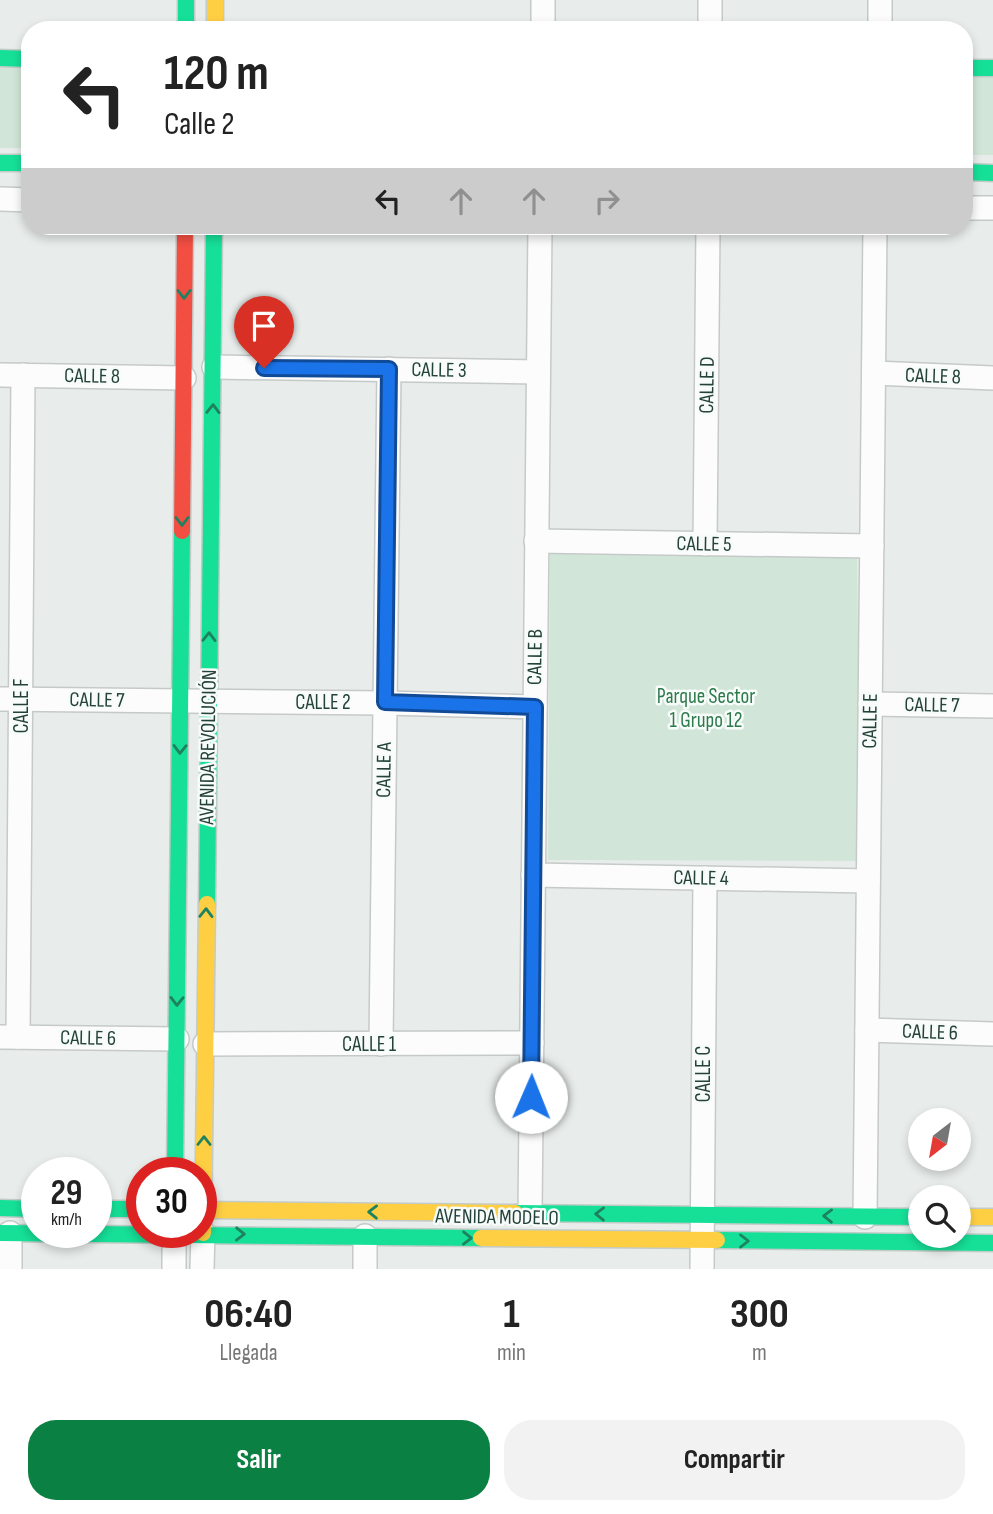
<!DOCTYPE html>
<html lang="es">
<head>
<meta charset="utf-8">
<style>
  body { margin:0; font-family:"Sofia Sans Condensed",sans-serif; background:#f2f2f2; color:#222; height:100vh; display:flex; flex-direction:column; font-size:26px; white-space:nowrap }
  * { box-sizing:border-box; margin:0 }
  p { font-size:23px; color:#767676 }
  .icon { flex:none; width:38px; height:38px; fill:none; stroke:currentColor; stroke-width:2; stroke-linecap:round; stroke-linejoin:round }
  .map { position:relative; height:1269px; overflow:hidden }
  .panel { display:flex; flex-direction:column; background:#fff; flex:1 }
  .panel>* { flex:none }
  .top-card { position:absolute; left:21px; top:21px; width:952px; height:214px; border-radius:28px; box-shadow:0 4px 10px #0003; background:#fff; color:#222; overflow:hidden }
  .needle { width:46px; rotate:211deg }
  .tools { position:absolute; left:908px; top:1108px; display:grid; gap:14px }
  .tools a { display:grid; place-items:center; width:63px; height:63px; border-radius:50%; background:#fff; box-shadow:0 4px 10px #0003; font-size:35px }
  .speed { position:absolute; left:21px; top:1157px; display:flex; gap:14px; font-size:35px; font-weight:700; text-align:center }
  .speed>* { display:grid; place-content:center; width:91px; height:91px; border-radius:50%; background:#fff; box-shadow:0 4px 10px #0003; line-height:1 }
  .speed small { font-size:18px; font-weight:400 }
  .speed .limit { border:10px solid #d22; background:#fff; color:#111 }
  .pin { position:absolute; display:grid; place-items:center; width:60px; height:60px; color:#fff; margin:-72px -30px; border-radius:50% 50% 50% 0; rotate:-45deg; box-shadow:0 0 7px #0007 }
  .pin .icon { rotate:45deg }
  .me { position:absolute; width:77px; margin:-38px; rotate:1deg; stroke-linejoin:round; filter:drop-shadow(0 0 5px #0008) }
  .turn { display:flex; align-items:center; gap:24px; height:147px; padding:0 28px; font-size:32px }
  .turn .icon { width:91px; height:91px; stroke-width:2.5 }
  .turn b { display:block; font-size:49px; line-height:60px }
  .lanes { display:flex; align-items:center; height:66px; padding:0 28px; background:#0003; justify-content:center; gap:35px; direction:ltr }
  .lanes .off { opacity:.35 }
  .eta { display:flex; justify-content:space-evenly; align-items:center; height:119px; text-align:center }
  .eta b { font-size:42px; font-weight:700; line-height:49px }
  .action { display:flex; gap:14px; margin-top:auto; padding:14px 28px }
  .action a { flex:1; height:80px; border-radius:28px; background:#0b8043; color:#fff; font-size:28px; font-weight:700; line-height:80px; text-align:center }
  .action a+a { background:#f2f2f2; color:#222 }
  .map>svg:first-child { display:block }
  .green { fill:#d1e6d8 }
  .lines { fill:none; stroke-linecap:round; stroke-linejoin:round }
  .street-casing { stroke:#c5cac8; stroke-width:26 }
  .fast-casing { stroke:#c3cbc8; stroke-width:19 }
  .slow-casing { stroke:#c3cbc8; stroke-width:19 }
  .jam-casing { stroke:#c3cbc8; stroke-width:19 }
  .street { stroke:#fcfcfc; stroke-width:23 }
  .fast { stroke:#16e098; stroke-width:16 }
  .slow { stroke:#ffcf43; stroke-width:16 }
  .jam { stroke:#f24e42; stroke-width:16 }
  .oneway { stroke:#1e8160 }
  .route-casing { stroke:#114b97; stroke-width:18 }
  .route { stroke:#1a73e8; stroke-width:12 }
  .labels { text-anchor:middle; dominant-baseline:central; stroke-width:5; stroke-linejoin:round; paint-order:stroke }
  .street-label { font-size:21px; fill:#24423a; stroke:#f7fbf9 }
  .park-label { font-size:21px; fill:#2d7a4b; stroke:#f7fbf9 }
</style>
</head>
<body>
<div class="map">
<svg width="993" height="1269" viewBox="0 0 993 1269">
  <rect width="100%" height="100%" fill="#e8edeb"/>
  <g class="green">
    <rect x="0" y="66" width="30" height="82"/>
    <path d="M964,76L993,77V155H964Z"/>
    <path d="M550,554L857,558L861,861L548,860Z"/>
  </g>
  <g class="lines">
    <g class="street-casing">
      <g id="street">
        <path d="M710,0V30"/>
        <path d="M880,0V30"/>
        <path d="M543,30V0"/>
        <path d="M0,199L30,200"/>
        <path d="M964,208H993"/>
        <path d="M214,367L538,372"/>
        <path d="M874,373L993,378"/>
        <path d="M0,375L184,378"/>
        <path d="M536,541L872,546"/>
        <path d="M705,544L708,226"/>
        <path d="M0,699L385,703L535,707"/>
        <path d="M870,704L993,706"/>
        <path d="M533,875L868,881"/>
        <path d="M867,1030L993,1034"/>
        <path d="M0,1037L177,1039"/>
        <path d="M18,1037L23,375"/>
        <path d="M205,1044L532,1043"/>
        <path d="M381,1044L389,369"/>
        <path d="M530,1213L540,226"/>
        <path d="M865,1217L875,226"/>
        <path d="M10,1269V1233"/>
        <path d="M174,1269V1233"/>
        <path d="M202,1269L203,1233"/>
        <path d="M365,1269V1236"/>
        <path d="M702,1269L705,878"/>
      </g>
    </g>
    <g class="fast-casing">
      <g id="fast">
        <path d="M186,0V30"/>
        <path d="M0,58L30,59"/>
        <path d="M964,68H993"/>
        <path d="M0,163H30"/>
        <path d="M964,172L993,173"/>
        <path d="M207,904L214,226"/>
        <path d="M175,1172L182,531"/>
        <path d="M0,1208L37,1209"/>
        <path d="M96,1209H142"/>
        <path d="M515,1213L920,1217"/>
        <path d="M0,1233L481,1238"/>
        <path d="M717,1240L993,1243"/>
      </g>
    </g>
    <g class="slow-casing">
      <g id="slow">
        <path d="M215,0V30"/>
        <path d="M201,1210L515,1213"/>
        <path d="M959,1217H993"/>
        <path d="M203,1233L207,904"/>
        <path d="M481,1238L717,1240"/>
      </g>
    </g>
    <g class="jam-casing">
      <path id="jam" d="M182,531L185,226"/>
    </g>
    <use href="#street" class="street"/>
    <use href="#fast" class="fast"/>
    <use href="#slow" class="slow"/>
    <use href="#jam" class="jam"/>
  </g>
  <defs><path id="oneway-chevron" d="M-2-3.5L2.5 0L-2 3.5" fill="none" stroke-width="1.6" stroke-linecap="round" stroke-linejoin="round" transform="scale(1.75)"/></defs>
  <g class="oneway">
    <use href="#oneway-chevron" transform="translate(184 294) rotate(90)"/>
    <use href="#oneway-chevron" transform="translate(213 409) rotate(-89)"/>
    <use href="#oneway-chevron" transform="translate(182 521) rotate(90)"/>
    <use href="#oneway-chevron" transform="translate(209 637) rotate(-89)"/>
    <use href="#oneway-chevron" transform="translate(180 749) rotate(91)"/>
    <use href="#oneway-chevron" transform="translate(206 913) rotate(-89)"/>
    <use href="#oneway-chevron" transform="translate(177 1001) rotate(91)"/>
    <use href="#oneway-chevron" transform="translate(204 1141) rotate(-90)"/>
    <use href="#oneway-chevron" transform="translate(373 1212) rotate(-179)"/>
    <use href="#oneway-chevron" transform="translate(600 1214) rotate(-179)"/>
    <use href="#oneway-chevron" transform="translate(828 1216) rotate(-179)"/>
    <use href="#oneway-chevron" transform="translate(240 1234) rotate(1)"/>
    <use href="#oneway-chevron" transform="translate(467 1238) rotate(1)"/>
    <use href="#oneway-chevron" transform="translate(744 1241)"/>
  </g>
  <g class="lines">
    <g class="route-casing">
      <path id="route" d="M264,368L389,369L385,702L535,707L531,1097"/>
    </g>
    <use href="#route" class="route"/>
  </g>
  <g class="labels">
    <g class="street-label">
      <text transform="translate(439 370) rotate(1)">CALLE 3</text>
      <text transform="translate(92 376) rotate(1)">CALLE 8</text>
      <text transform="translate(933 376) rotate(2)">CALLE 8</text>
      <text transform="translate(707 385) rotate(-89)">CALLE D</text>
      <text transform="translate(704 544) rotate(1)">CALLE 5</text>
      <text transform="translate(535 657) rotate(-89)">CALLE B</text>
      <text transform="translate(97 700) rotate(1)">CALLE 7</text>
      <text x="323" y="702">CALLE 2</text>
      <text transform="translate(932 705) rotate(1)">CALLE 7</text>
      <text transform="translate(21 706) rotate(-90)">CALLE F</text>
      <text transform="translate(870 721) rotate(-89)">CALLE E</text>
      <text transform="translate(208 747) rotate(-89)">AVENIDA REVOLUCIÓN</text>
      <text transform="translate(384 770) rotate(-89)">CALLE A</text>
      <text transform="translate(701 878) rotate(1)">CALLE 4</text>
      <text transform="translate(930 1032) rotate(2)">CALLE 6</text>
      <text transform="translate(88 1038) rotate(1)">CALLE 6</text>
      <text x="369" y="1044">CALLE 1</text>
      <text transform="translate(703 1074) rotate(-90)">CALLE C</text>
      <text transform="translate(497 1217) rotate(1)">AVENIDA MODELO</text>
    </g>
    <g class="park-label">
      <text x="706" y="696">Parque Sector<tspan x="706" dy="24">1 Grupo 12</tspan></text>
    </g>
  </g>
</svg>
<div class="tools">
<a><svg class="needle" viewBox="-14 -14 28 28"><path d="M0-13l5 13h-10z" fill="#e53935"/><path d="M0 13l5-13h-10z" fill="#767676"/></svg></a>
<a><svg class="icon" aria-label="search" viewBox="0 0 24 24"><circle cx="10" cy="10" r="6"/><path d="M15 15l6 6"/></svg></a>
</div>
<div class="speed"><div>29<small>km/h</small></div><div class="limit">30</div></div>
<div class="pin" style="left:264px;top:368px;background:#d93025"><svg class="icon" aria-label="arrive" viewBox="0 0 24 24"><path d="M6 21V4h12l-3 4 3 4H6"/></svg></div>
<svg class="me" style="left:531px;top:1097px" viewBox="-20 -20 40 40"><circle r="19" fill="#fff"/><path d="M0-13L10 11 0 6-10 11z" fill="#1a73e8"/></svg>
<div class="top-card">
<div class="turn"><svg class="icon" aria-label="left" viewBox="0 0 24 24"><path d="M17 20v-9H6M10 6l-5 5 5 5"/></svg><div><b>120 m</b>Calle 2</div></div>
<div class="lanes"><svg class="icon" aria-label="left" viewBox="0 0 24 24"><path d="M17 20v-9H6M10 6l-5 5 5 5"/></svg><svg class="icon off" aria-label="ahead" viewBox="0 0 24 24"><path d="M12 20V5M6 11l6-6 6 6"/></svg><svg class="icon off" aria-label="ahead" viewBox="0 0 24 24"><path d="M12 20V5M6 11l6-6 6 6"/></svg><svg class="icon off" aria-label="right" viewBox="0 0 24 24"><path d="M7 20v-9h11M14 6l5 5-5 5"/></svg></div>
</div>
</div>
<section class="panel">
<div class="eta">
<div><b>06:40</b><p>Llegada</p></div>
<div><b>1</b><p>min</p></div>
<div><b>300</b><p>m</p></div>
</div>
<div class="action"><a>Salir</a><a>Compartir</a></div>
</section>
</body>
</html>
